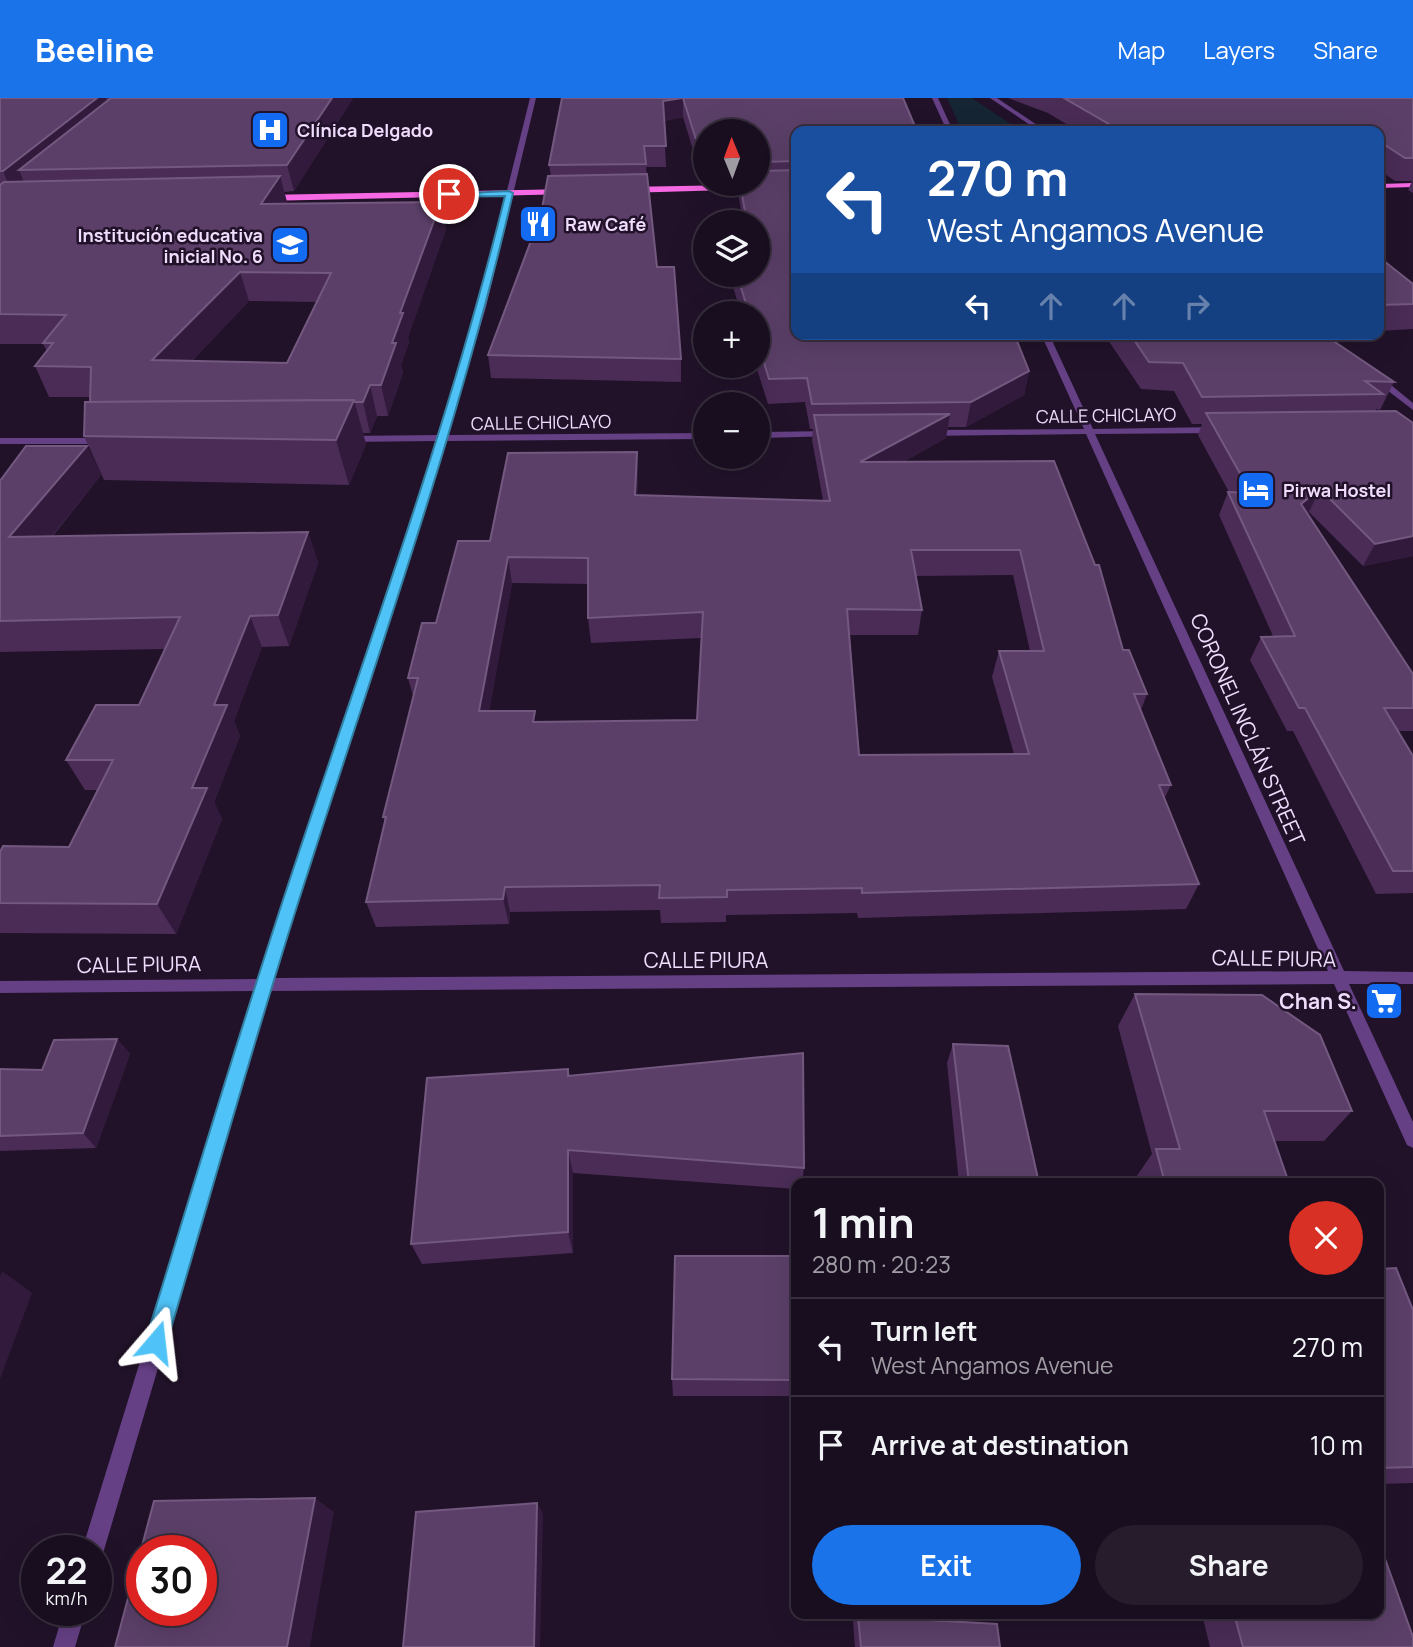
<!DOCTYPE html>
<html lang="en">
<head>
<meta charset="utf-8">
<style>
  body { margin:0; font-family:Manrope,sans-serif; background:#261c2c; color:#f1f3f6; height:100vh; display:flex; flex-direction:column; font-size:26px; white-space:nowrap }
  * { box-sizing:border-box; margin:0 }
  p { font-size:23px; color:#9f9ca4 }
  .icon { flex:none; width:38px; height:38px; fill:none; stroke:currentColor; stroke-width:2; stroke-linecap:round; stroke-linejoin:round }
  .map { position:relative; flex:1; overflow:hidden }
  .panel { position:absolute; left:791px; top:1080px; width:593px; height:441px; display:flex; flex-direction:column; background:#190e1f; border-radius:14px; box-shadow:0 7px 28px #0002,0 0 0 2px #372e3d }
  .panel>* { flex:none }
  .banner { position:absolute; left:791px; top:28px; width:593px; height:214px; border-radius:14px; box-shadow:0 7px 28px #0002,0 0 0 2px #372e3d; background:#1a4fa0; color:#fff; overflow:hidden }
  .needle { width:46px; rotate:359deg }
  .controls { position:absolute; left:693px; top:21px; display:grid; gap:14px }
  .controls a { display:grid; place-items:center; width:77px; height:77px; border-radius:50%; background:#190e1f; box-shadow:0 7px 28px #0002,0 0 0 2px #372e3d; font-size:35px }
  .speed { position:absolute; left:21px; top:1437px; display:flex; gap:14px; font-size:35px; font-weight:700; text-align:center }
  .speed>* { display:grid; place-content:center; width:91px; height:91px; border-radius:50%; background:#190e1f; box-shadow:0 7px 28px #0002,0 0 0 2px #372e3d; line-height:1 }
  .speed small { font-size:18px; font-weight:400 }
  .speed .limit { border:10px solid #d22; background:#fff; color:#111 }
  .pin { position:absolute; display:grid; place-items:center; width:60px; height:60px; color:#fff; margin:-30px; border:4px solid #fff; border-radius:50%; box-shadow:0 2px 7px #0007 }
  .me { position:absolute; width:77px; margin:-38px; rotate:17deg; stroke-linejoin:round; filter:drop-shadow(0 0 5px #0008) }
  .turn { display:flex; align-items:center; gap:24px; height:147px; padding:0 21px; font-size:32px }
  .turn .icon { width:91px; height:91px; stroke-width:2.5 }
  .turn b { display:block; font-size:49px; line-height:60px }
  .lanes { display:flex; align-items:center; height:66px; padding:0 21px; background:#0003; justify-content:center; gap:35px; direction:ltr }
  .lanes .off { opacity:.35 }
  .round { display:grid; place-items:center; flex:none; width:74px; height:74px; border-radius:37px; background:#261c2c }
  .headline { display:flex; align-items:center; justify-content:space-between; height:119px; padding:0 21px }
  h1 { font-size:42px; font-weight:700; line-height:52px }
  .button { display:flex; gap:14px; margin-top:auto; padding:14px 21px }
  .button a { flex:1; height:80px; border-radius:42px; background:#1a73e8; color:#fff; font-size:28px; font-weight:700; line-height:80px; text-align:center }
  .button a+a { background:#261c2c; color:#f1f3f6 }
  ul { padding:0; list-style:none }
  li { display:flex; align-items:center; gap:21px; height:98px; padding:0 21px; border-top:2px solid #372e3d }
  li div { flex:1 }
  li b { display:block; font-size:26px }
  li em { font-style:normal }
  header { display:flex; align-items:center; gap:42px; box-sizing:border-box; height:98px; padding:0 35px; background:#1a73e8; color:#fff }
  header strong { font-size:33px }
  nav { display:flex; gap:38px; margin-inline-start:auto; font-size:24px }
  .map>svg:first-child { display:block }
  .green { fill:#152533 }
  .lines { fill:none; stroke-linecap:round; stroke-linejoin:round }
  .street { fill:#654085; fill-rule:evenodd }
  .primary { fill:#f769e4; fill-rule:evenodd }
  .wall { fill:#4a2c56; fill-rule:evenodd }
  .shaded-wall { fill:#321a3c }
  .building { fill:#5b3f68; stroke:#73587f; stroke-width:2; fill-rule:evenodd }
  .route { fill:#4fc3f7; stroke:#337fa1; stroke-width:2 }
  .labels { text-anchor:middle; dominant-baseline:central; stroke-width:5; stroke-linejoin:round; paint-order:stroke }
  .far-poi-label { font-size:18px; font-weight:bold; fill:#f0dcfd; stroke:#211229; text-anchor:start }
  .far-street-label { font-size:18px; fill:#f0dcfd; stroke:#211229 }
  .street-label { font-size:21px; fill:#f0dcfd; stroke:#211229 }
  .poi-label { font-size:21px; font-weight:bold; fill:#f0dcfd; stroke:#211229; text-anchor:end }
</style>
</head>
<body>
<header>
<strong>Beeline</strong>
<nav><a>Map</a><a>Layers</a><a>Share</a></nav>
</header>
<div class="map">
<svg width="1413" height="1549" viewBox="0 0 1413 1549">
  <rect width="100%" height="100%" fill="#211229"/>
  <path class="green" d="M947,0H972L1021,33H962Z"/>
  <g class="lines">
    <g class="street">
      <path d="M530,0H536L486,209L448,337L705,335V341L447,343L274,880L1328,873L1086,336L928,338L923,335L928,332L1084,331L1041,236H1049L1093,331L1219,329L1224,332L1219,335L1095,336L1344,873L1413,874V886H1349L1413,1024V1050L1407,1047L1334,886L270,893L104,1452L101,1460L96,1461V1452H82L254,893L0,895V883L259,881L437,343L346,344L341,341L346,338L439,337L478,209Z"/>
      <path d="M932,0H938L953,33H947Z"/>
      <path d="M990,0H997L1046,33H1039Z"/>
      <path d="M1374,278H1380L1413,305V312L1374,282Z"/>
      <path d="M831,333L836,336L834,338L758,340V334Z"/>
      <path d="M0,340H105L110,343L105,346H0Z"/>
      <path d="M64,1512H86L75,1549H53Z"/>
    </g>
    <g class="primary">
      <path d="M1413,85V89L1379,90V86Z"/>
      <path d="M796,86V90L625,95L621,92L625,89Z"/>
      <path d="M569,91L572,96L264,103L260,100L264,97Z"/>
    </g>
  </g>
  <g class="wall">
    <path d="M0,0H353L294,93L284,94L287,104L286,106L441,104L446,131L408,239L409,244L401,267L403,275L388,318H377L370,335H363L366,346L349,387L104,382L84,338L91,299H49L35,268L47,253L43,246H0ZM249,203L317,204L287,265L192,263Z"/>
    <path d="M562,0H903L796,33V236L1029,273L1024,297L966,329H948L946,340L903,364L1054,363L1123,552L1147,596L1141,612L1171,687L1164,701L1199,786L1186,811L858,820L857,815L726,817V824L661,825L660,812L510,814L509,826L376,829L366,804L385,724L383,719L413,598L408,580L436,525L490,443L637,354L638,379L637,397L823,402L812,342L813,331H810L805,304L768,306L756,268H758V215H741L733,189L734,177H758V124H743L738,94V86H758V33H705V68H698L683,19L664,23L666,69H646L657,169L681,261V284L491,280L488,257L541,116L551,78L549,67ZM1013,477L1030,553H999L992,579L1014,656L859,657L849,537H918L922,512L916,478ZM512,485L588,486V520L591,545L701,540L697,622L536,624L489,613Z"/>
    <path d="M1008,0H1413V95L1408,92L1412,83H1395L1379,72V33H1078L1048,15Z"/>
    <path d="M1379,159L1413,186V231L1379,233Z"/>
    <path d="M1104,236H1323L1394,284L1380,312L1376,311L1375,313L1413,458L1363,468L1309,414L1307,416L1413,576V633H1398L1413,658V795L1376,796L1293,633H1287L1250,562L1261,539L1273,538L1219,417L1228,394H1229L1198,337L1202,326H1192L1174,293L1141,291Z"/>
    <path d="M87,348L101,377L52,439L308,434L318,465L289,548L262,549L234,623L240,638L214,704L222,721L176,836L0,835V754L69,749L97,692H85L66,662L139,607L165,551L0,554V383Z"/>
    <path d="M1135,896L1352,1013L1324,1043H1275L1289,1085H1137L1136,1079L1152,1056L1118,928Z"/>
    <path d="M117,941L130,956L96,1050L0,1053V971L42,972Z"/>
    <path d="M953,946L1039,1085H959L947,965Z"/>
    <path d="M568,971L570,977L804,1070L802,1085H796V1091L573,1075V1155L422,1166L411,1146Z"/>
    <path d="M796,1158V1298H673L672,1281Z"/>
    <path d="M1379,1171L1413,1212V1385L1379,1386Z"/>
    <path d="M1202,1516H1379L1413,1549H1210Z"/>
    <path d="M858,1518L1000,1549H855L853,1524Z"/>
  </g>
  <g class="shaded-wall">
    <path d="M97,0H106L112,19L19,72L26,89L14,99L3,73Z"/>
    <path d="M332,0H353L294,93L287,67Z"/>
    <path d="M683,0V19L663,23V3Z"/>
    <path d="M280,78L287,104L268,133L261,106Z"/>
    <path d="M441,104L446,131L408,239L409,244L401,267L403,275L388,318L381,287L400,215Z"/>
    <path d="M240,174L249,203L164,293L152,262Z"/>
    <path d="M1029,273L1024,297L966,329L971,304Z"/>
    <path d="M370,287L377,318L370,335L363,304Z"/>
    <path d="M354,302L366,346L349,387L336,342Z"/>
    <path d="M950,316L946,340L857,389L860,364Z"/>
    <path d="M87,348L101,377L26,470L9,439Z"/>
    <path d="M637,354L638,379L636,422L635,397Z"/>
    <path d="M1320,391L1309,414L1290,429L1301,406Z"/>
    <path d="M308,434L318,465L289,548L278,517Z"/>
    <path d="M1413,438V458L1363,468L1375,446Z"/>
    <path d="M508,459L512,485L485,639L479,613Z"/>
    <path d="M250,518L262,549L234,623L240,638L214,704L222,721L176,836L157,806L192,690L214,607Z"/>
    <path d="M505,789L510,814L509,826L503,801Z"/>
    <path d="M117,941L130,956L96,1050L83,1035Z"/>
    <path d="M568,1052L573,1075V1155L568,1134Z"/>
    <path d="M2,1173L32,1195L0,1281V1179Z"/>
    <path d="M315,1400L334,1414L310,1549H287Z"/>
    <path d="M537,1405L543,1415L540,1549H534Z"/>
  </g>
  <g class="building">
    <path d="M0,0H97L3,73H0Z"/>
    <path d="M111,0H332L287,67L19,72Z"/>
    <path d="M562,0H682L663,3L666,48H644L646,66L549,67Z"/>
    <path d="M683,0H903L917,33H796V63L758,64V33H705V48H698Z"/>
    <path d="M1064,0H1413V60H1405L1379,43V33H1121Z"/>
    <path d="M796,72V236H1004V238H1015L1029,273L971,304L812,306L807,280L769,281L758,245V215H749L737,177H758V124H747L740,86H758V73Z"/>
    <path d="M647,76L657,169H674L681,261L488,257L541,116L548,78Z"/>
    <path d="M280,78L261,106L441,104L400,215H403L392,245H396L381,287H370L363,304H355L354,302L90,304L91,269L35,268L53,245H43L66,217L0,216V87L4,84ZM240,174L331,175L287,265L152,262Z"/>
    <path d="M1379,159L1413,186V206L1379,207Z"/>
    <path d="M1130,236H1323L1394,284L1365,283L1383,296L1202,299L1183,265L1149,264Z"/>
    <path d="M354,302L336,342L84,338L85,304Z"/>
    <path d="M1396,313L1413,325V438L1375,446L1320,391L1301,406L1413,576V610H1384L1413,658V773H1393L1305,610H1299L1261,539L1295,538L1228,394L1251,395L1206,315Z"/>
    <path d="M950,316L860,364L1054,363L1095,467H1099L1123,552H1129L1147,596H1134L1171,687H1159L1199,786L862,795V790L727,792V799L659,800L660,787L505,789L503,801L366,804L386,719H383L418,580H408L422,525H436L458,443H490L508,355L637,354L635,397L830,403L814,317ZM911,452H1020L1044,553H999L1029,656L859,657L847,511L922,512ZM508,459L588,460V520L703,514L697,622L533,624L535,613H479Z"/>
    <path d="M26,348H87L9,439L308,434L278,517L250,518L214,607H227L192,690H207L157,806L0,805V754L3,748L69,749L113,662H66L96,607H139L180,519L0,523V383Z"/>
    <path d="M1135,896L1262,897L1320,937L1352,1013H1264L1289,1085H1165L1156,1051H1180Z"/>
    <path d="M117,941L83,1035L0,1038V971L42,972L54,942Z"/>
    <path d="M953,946L1008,948L1039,1085H969Z"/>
    <path d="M803,955L804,1070L568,1052V1134L411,1146L427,980L568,971V978Z"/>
    <path d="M675,1158H796V1282L672,1281Z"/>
    <path d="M1396,1170L1413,1212V1369L1379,1370V1171Z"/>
    <path d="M315,1400L287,1549H115L154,1403ZM142,1452H201V1512H142Z"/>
    <path d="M537,1405L534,1549H403L416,1414Z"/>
    <path d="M1379,1444L1413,1539V1549H1243L1234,1516H1379Z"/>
    <path d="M858,1518L997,1526L1000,1549H861Z"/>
  </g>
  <path class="route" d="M509,93L513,95C460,324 381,547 309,771C258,927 214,1086 167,1244L164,1252L156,1255L148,1252L145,1244C195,1083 243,920 297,760C370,541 450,323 505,98L449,99L445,96Z"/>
  <defs>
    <g id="hospital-square" transform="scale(2.0125)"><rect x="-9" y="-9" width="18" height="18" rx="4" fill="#136bf2" stroke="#211229"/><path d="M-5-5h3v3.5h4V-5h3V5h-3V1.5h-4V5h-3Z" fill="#fff"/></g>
    <g id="restaurant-square" transform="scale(2.0125)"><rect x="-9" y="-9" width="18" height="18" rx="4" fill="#136bf2" stroke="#211229"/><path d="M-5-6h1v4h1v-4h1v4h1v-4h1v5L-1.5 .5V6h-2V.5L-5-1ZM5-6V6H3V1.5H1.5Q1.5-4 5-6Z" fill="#fff"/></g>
    <g id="school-square" transform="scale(2.0125)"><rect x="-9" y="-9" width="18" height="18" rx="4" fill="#136bf2" stroke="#211229"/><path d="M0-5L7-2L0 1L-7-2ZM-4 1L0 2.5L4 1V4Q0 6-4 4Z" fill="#fff"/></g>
    <g id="hotel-square" transform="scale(2.0125)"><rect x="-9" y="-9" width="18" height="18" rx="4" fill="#136bf2" stroke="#211229"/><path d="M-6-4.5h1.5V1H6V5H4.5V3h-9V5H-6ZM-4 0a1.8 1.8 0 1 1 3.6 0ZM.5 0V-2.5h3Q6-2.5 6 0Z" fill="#fff"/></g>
    <g id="supermarket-square" transform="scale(2.0125)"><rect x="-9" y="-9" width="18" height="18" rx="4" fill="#136bf2" stroke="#211229"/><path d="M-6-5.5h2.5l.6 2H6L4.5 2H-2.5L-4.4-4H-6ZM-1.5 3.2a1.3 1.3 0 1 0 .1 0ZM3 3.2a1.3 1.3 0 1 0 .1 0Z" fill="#fff"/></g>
  </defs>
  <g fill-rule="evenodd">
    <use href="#hospital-square" x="270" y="32"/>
    <use href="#restaurant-square" x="538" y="126"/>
    <use href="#school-square" x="290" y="147"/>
    <use href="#hotel-square" x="1256" y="392"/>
    <use href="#supermarket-square" x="1384" y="903"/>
  </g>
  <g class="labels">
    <g class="far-poi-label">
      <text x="297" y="32">Clínica Delgado</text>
      <text x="565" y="126">Raw Café</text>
      <text x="263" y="137" text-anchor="end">Institución educativa<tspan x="263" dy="21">inicial No. 6</tspan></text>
      <text x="1283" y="392">Pirwa Hostel</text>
    </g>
    <g class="far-street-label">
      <text transform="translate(1106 317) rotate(-1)">CALLE CHICLAYO</text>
      <text transform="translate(541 324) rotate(-1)">CALLE CHICLAYO</text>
    </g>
    <g class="street-label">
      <text transform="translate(1248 631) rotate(66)">CORONEL INCLÁN STREET</text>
      <text transform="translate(1274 860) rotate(1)">CALLE PIURA</text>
      <text x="706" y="862">CALLE PIURA</text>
      <text transform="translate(139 866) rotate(-1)">CALLE PIURA</text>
    </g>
    <g class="poi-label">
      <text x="1357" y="903">Chan S.</text>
    </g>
  </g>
</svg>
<div class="controls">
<a><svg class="needle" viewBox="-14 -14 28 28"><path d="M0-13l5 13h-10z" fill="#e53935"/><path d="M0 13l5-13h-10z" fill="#9f9ca4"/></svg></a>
<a><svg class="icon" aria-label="layers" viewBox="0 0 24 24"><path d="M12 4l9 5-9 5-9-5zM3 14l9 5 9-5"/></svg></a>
<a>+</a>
<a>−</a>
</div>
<div class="speed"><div>22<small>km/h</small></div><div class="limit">30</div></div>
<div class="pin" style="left:449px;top:96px;background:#d93025"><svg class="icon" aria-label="arrive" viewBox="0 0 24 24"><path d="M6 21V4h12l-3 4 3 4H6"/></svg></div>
<svg class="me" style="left:156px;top:1244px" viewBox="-20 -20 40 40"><path d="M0-17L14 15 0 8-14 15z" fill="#4fc3f7" stroke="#fff" stroke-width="4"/></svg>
<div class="banner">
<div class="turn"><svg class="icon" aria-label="left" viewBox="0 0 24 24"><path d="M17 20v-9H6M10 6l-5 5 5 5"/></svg><div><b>270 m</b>West Angamos Avenue</div></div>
<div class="lanes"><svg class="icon" aria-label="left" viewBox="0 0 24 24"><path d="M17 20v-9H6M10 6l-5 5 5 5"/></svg><svg class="icon off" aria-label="ahead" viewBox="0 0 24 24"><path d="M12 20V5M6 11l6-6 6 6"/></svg><svg class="icon off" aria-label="ahead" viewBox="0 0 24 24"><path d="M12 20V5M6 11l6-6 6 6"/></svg><svg class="icon off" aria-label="right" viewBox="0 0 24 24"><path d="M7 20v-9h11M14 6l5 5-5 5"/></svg></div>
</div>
<section class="panel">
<div class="headline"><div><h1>1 min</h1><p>280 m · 20:23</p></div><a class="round" style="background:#d93025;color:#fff"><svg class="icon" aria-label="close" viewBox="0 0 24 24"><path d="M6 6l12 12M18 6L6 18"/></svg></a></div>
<ul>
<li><svg class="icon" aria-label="left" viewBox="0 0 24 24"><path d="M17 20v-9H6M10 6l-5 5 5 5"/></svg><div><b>Turn left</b><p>West Angamos Avenue</p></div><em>270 m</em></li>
<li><svg class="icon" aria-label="arrive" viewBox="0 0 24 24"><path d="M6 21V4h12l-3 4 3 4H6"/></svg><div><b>Arrive at destination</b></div><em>10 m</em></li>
</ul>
<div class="button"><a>Exit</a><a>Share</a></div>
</section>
</div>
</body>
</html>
